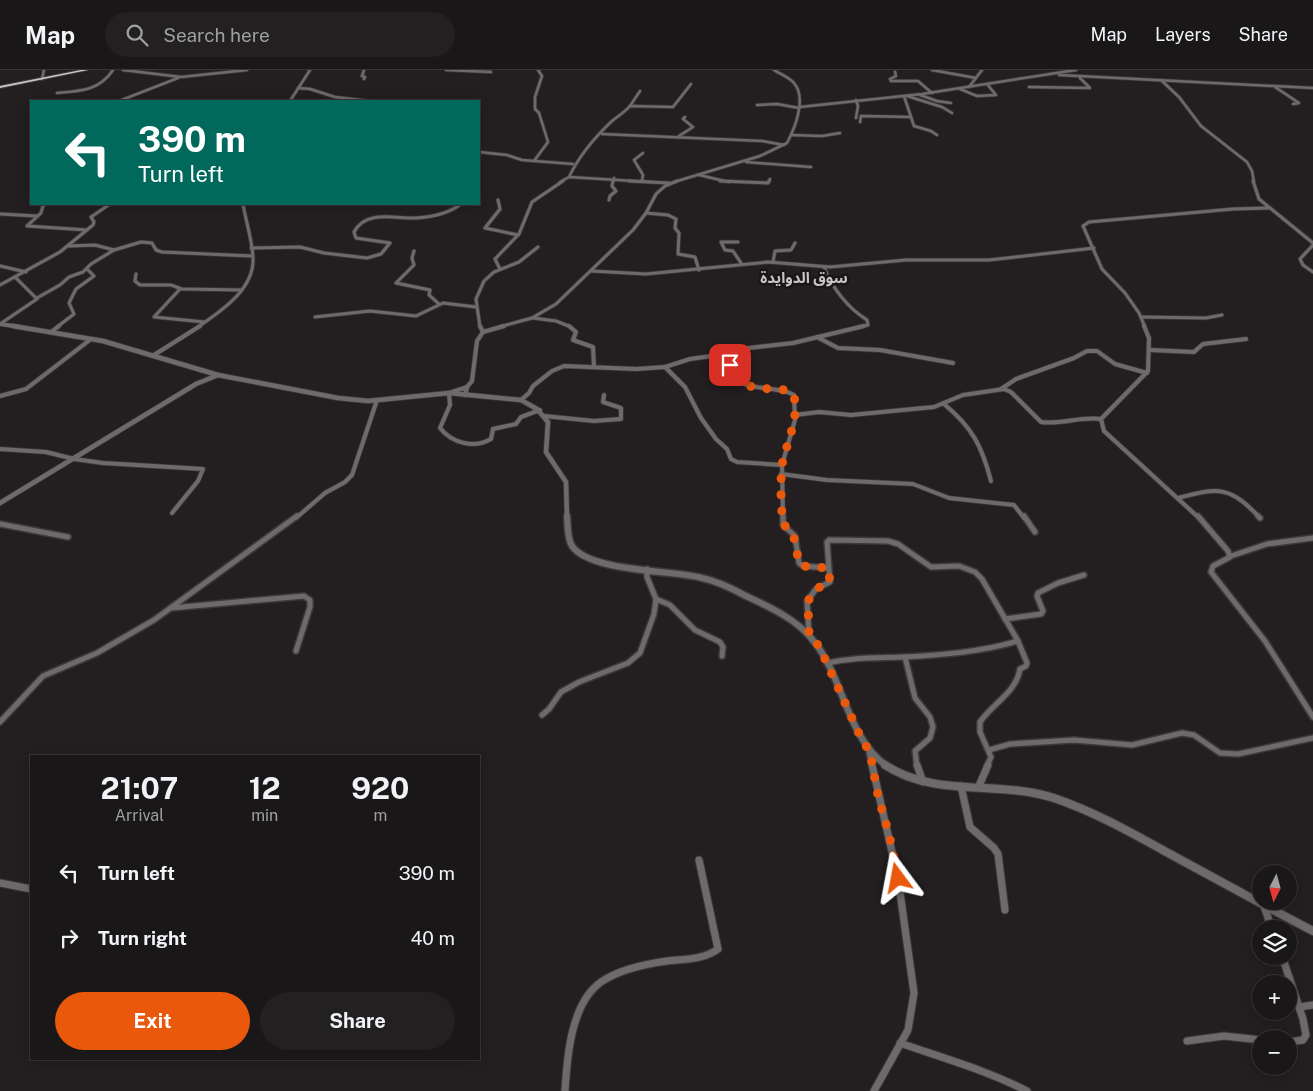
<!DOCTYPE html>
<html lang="en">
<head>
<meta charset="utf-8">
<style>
  body { margin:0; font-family:"Public Sans","Noto Sans Arabic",sans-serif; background:#232022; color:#f1f3f6; height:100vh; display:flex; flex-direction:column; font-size:19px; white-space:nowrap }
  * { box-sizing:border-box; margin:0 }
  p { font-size:16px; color:#9f9fa2 }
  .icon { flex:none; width:28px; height:28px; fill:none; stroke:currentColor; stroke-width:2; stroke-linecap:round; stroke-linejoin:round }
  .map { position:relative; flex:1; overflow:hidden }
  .details { position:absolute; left:30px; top:685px; width:450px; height:305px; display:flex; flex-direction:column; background:#1a1719; border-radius:0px; box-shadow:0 2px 12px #0003,0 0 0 1px #383638 }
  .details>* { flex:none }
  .hud { position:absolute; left:30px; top:30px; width:450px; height:105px; border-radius:0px; box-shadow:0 2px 12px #0003,0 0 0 1px #383638; background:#00695c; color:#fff; overflow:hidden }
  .needle { width:32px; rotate:186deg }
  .controls { position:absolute; left:1252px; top:795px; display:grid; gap:10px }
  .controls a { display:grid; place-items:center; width:45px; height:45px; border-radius:50%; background:#1a1719; box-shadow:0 2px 12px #0003,0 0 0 1px #383638; font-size:25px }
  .pin { position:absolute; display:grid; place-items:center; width:42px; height:42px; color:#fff; margin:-21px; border-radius:10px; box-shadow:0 2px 8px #0006 }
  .me { position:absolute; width:55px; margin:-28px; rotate:347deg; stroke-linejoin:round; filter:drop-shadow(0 0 4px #0008) }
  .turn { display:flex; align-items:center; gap:18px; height:105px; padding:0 25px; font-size:22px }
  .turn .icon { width:65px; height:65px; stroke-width:2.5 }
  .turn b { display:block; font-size:35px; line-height:42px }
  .eta { display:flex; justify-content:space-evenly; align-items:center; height:85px; text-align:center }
  .eta b { font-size:30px; font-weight:700; line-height:35px }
  .primary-button { display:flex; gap:10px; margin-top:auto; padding:10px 25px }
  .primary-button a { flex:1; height:58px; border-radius:30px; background:#ea580c; color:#fff; font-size:20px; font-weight:700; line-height:58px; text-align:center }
  .primary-button a+a { background:#232022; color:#f1f3f6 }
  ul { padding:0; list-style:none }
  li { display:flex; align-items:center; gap:15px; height:65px; padding:0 25px }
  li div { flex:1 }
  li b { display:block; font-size:19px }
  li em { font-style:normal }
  header { display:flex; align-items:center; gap:30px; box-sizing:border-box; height:70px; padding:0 25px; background:#1a1719; border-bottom:1px solid #383638 }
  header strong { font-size:24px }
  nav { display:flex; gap:28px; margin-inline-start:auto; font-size:18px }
  .search { width:350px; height:45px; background:#232022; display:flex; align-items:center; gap:12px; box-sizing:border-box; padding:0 18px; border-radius:28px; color:#9f9fa2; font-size:19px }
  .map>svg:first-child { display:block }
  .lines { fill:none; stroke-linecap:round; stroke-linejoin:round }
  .minor-far4-casing { stroke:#3d393b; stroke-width:4 }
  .minor-far3-casing { stroke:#3d393b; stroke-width:4.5 }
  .minor-far2-casing { stroke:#3d393b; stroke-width:5.5 }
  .minor-far1-casing { stroke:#3d393b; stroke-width:8 }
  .minor-casing { stroke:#3d393b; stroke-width:9 }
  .tertiary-far3-casing { stroke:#3d393b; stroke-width:5 }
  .tertiary-far2-casing { stroke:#3d393b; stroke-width:6 }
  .tertiary-far1-casing { stroke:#3d393b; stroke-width:9 }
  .tertiary-casing { stroke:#3d393b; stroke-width:10 }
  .trunk-casing { stroke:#3d393b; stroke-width:2 }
  .minor-far4 { stroke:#6d6a6b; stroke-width:2.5 }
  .minor-far3 { stroke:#6d6a6b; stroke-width:3 }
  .minor-far2 { stroke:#6d6a6b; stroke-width:4 }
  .minor-far1 { stroke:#6d6a6b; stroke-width:5 }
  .minor { stroke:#6d6a6b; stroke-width:7 }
  .tertiary-far3 { stroke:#6d6a6b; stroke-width:4 }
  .tertiary-far2 { stroke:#6d6a6b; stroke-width:4.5 }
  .tertiary-far1 { stroke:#6d6a6b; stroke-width:6 }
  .tertiary { stroke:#6d6a6b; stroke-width:8 }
  .trunk { fill:#cac4c6; fill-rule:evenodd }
  .route { stroke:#ea580c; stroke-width:9; stroke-dasharray:0 16.2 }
  .labels { text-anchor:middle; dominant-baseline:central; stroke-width:5; stroke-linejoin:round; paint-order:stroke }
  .far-quarter-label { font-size:15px; font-weight:bold; fill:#c9c3c5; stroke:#1a1618 }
</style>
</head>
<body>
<header>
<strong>Map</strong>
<div class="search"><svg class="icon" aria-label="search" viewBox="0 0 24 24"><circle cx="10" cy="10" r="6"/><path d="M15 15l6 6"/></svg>Search here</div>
<nav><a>Map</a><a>Layers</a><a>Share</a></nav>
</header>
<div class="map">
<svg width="1313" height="1021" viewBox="0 0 1313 1021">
  <rect width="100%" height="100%" fill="#231f21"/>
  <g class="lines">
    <g class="minor-far4-casing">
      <g id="minor-far4">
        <path d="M123,0L181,7L247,0"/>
        <path d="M364,0L362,6L365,7L364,9"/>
        <path d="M446,0L491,2"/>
        <path d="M932,0L976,8"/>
        <path d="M895,2L896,6L890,9L891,11H918L932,23"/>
        <path d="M1059,5L1313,18"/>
        <path d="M42,9L44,0"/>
        <path d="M1161,10L1179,27L1201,56L1247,92L1252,101L1254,112"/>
        <path d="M969,17L982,0"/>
        <path d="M1029,17L1090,18L1080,8"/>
        <path d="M1275,17L1299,33L1293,34"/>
        <path d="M298,18L310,19L335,27L370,31"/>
        <path d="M960,19L977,26L996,25L987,14"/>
        <path d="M57,23C80,21 99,21 113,0"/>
        <path d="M920,25L937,31L951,33"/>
        <path d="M904,26L914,56L931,61L937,65"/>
        <path d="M907,26L942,37L952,43"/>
        <path d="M856,30L858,36L856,48"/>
        <path d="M119,31L178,8"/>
        <path d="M290,31L310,0"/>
        <path d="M757,35L777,34L799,38"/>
        <path d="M630,36L640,21"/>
        <path d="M800,37L922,24L1076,0"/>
        <path d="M860,52L861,46L911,47"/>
        <path d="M602,64L762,71L784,75"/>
        <path d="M791,65L822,66L840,63"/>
        <path d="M679,66L693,57L683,49L685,47"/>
        <path d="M479,82L507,85L522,90L573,94"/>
        <path d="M534,91L548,72L539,43L535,39V27L542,6L538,0"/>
        <path d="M746,92L811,97"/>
        <path d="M699,105L729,112"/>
        <path d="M569,107C579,86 595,67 612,51C618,46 625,42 630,36L673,37L691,14"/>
        <path d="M642,110L643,105L634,90L643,83"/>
        <path d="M560,112L569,107L650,112"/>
        <path d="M613,112L614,108"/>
        <path d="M674,112L760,86L787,73C795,58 807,28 794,13C789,7 780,4 774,0"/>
        <path d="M769,112L770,109"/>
      </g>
    </g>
    <g class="minor-far3-casing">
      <g id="minor-far3">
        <path d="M629,111L669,113"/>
        <path d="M720,111L768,113L769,111"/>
        <path d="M1253,111L1259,129L1313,173"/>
        <path d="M498,130L500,139L485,158L518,165"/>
        <path d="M609,130L610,126L616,121L612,116L613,111"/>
        <path d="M46,134L43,136L41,143L27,156L87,160"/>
        <path d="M646,143L668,145L676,149L675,158L679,163L678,184L695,187L699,200"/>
        <path d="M0,144L37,146"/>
        <path d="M738,172H721L725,180L733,181L741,193"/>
        <path d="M1313,175L1300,189L1303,195L1313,202"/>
        <path d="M251,178L300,177L324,183L367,188L381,184L390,173L356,168L354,162C366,139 396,149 416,148C432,147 448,144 461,134"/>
        <path d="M114,180L141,172L152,173L156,180L162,182L252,186"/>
        <path d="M414,181L412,188L414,195L396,213L430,220L429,225L439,234"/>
        <path d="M773,192L775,181L791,180L795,173"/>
        <path d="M0,196L26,202"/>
        <path d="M824,197C832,218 848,238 867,250L868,255L858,257"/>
        <path d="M500,199L495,189L519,164L532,132L563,111"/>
        <path d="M591,201L646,204L768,192L830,197L906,190H989L1094,178"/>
        <path d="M136,204L135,211L140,215H171L182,219L242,220"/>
        <path d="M0,215L60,182L93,155L94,152L91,147L110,134"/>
        <path d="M180,219L154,247L204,252"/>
        <path d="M37,228L60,215L69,207L83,202L91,194L114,180L95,175L69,176"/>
        <path d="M315,247L370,241L416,246L443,233L476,237"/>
        <path d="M1141,247L1206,248L1222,245"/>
        <path d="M533,248L556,251L571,257"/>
        <path d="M0,254L37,229L15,207"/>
        <path d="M57,257L74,244L69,233L76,219L94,206L87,199"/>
        <path d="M198,257C221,241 255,219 253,187C252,169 246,152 243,134"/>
        <path d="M480,257L476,229L484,211L494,202L519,192L538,177"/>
        <path d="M499,257L532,248L556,234L633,160L646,143L656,124L665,116L677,111"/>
        <path d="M1145,257L1139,243L1125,223L1102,199L1083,156L1089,152L1233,139L1269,138"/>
      </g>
    </g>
    <g class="minor-far2-casing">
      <g id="minor-far2">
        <path d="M480,256L483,262"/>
        <path d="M504,256L483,262L477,271L472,311L467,317L449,323L450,335L440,358C452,373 474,379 491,369L493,359L516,354L521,347L540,340"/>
        <path d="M569,256L576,262L573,270L593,277L594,296"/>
        <path d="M1144,256L1149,268L1148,301L1101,349L1104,361L1199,448"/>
        <path d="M51,262L59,256"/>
        <path d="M817,267L838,278L880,280L953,293"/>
        <path d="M1150,280L1194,282L1203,274L1246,269"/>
        <path d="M727,282C728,288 728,296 731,301C740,324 776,314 794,325L795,350L782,395L783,448"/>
        <path d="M154,285L200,256"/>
        <path d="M665,297L685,317L701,348L716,369L727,379L731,389L737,392L782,395"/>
        <path d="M1001,319L1016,309L1074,288L1087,281H1097L1115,294L1147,303"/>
        <path d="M0,326L26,319L91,269"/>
        <path d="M521,330L529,323L533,316L552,301L564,296L636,299L665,297L690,289L719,285L732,280L793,273L864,256"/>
        <path d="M944,334C972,357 982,376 991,411"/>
        <path d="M795,345L819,342L851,345L934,337L963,325L1004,319L1011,322L1041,352C1061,355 1081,346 1101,349"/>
        <path d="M544,346L594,351L621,349V338L603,332L604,325"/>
        <path d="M0,379L46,382L74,389L103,393L203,399L198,411L172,443"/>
        <path d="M781,404L827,410L913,414L949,428L1014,435L1024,448"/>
        <path d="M1178,428C1219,417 1230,416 1260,448"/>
        <path d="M296,448L325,423L345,412L352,405L377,330"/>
      </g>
    </g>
    <g class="minor-far1-casing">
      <g id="minor-far1">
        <path d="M783,446V455L795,466L799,493L803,496L828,498"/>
        <path d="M1024,446L1035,462"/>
        <path d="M1198,446L1228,481L1230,487L1213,496L1211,502L1265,571L1313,647"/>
        <path d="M1258,446L1260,448"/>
        <path d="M0,454L68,467"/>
        <path d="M1231,486L1267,474L1313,468"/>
        <path d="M656,529L670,535L695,560L720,572L723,577L722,586"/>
        <path d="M171,538L304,526L310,530V537L296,581"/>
        <path d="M1005,549L1041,544L1043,541L1037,526L1038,523L1058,513L1084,505"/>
        <path d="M809,565L807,531L816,519L830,512L827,472L829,470L888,471L898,474L931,497L959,496L975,502L982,509L1018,571L1027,593L1026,596L1020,599C1016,623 993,633 980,652V662L991,687L987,696"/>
        <path d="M905,587L915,628L930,647L933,657L930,668L915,681L917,696"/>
        <path d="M827,593C853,587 877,588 904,587C942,585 981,582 1018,571"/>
        <path d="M542,645L549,639L561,622L579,612L628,593L640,583L654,544L656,529L647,507V499"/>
        <path d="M0,652L43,606L97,583L154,550L297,446"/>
        <path d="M989,680L1010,674L1074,670L1132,675L1182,663L1194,665L1220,683L1238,684L1313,668"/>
        <path d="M869,682L872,696"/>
      </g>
    </g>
    <g class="minor-casing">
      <g id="minor">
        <path d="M872,695L898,808L914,923L908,960L874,1021"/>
        <path d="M917,695L923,712"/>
        <path d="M961,716L970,757L994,778L998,784L1005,840"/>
        <path d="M979,716L988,695"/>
        <path d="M0,813L31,819"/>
        <path d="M1264,836L1272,859"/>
        <path d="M1282,886L1303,949L1306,965L1303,970L1289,972"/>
        <path d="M1299,937L1313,935"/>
        <path d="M1187,971L1224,966L1261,970"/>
        <path d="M900,973C943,988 986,1000 1027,1021"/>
        <path d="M565,1021C567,987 571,933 601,912C620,899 645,894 667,891C684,889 703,890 718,879L699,790"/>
      </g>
    </g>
    <g class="tertiary-far3-casing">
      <path id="tertiary-far3" d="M0,254L20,257"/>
    </g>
    <g class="tertiary-far2-casing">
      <g id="tertiary-far2">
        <path d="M13,256L103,271L218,305L338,328L368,331L449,323L521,330L537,339L548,352L546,382L566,412L567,448"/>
        <path d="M465,325L467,317"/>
        <path d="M0,433L196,314L218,305"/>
      </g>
    </g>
    <g class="tertiary-far1-casing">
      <path id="tertiary-far1" d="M567,446C568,456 567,468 572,476C590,502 672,500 702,508C717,511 731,518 744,525C767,536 795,548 811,568C844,605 846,668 887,696"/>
    </g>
    <g class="tertiary-casing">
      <path id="tertiary" d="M885,695C935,728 999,710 1054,728C1095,742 1132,763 1170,784C1218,810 1265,836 1313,861"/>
    </g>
    <g class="trunk-casing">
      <path id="trunk" d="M81,0H88L0,18V16Z"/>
    </g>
    <use href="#minor-far4" class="minor-far4"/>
    <use href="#minor-far3" class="minor-far3"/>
    <use href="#minor-far2" class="minor-far2"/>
    <use href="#minor-far1" class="minor-far1"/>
    <use href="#minor" class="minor"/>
    <use href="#tertiary-far3" class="tertiary-far3"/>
    <use href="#tertiary-far2" class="tertiary-far2"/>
    <use href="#tertiary-far1" class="tertiary-far1"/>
    <use href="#tertiary" class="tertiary"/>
    <use href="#trunk" class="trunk"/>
  </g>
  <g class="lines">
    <path class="route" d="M730,295C730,321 769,318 786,320C809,327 783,381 782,396C780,415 781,436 783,454L793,463L799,493L803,496L828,498L830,512L816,519L808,531L809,565L819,576L862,670L870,682L878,726L889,764L898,808"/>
  </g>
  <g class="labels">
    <g class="far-quarter-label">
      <text x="804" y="207">سوق الدوايدة</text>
    </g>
  </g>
</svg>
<div class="controls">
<a><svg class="needle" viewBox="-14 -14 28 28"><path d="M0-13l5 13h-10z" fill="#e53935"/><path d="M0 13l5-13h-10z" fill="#9f9fa2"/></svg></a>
<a><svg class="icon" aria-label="layers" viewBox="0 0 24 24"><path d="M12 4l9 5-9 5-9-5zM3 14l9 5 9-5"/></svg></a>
<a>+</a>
<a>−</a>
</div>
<div class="pin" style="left:730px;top:295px;background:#d93025"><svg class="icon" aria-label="arrive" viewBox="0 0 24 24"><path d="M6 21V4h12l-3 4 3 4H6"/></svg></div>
<svg class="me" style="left:898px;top:808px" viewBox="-20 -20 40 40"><path d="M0-17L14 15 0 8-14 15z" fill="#ea580c" stroke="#fff" stroke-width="4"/></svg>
<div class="hud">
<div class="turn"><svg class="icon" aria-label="left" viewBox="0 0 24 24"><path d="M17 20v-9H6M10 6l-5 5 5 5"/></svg><div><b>390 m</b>Turn left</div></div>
</div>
<section class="details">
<div class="eta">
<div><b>21:07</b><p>Arrival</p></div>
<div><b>12</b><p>min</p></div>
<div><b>920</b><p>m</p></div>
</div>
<ul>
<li><svg class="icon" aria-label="left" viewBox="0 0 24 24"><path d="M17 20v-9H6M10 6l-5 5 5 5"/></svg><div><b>Turn left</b></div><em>390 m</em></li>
<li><svg class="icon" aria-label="right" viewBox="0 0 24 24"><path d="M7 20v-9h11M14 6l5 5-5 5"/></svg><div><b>Turn right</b></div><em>40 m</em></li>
</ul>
<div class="primary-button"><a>Exit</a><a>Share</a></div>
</section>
</div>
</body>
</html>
